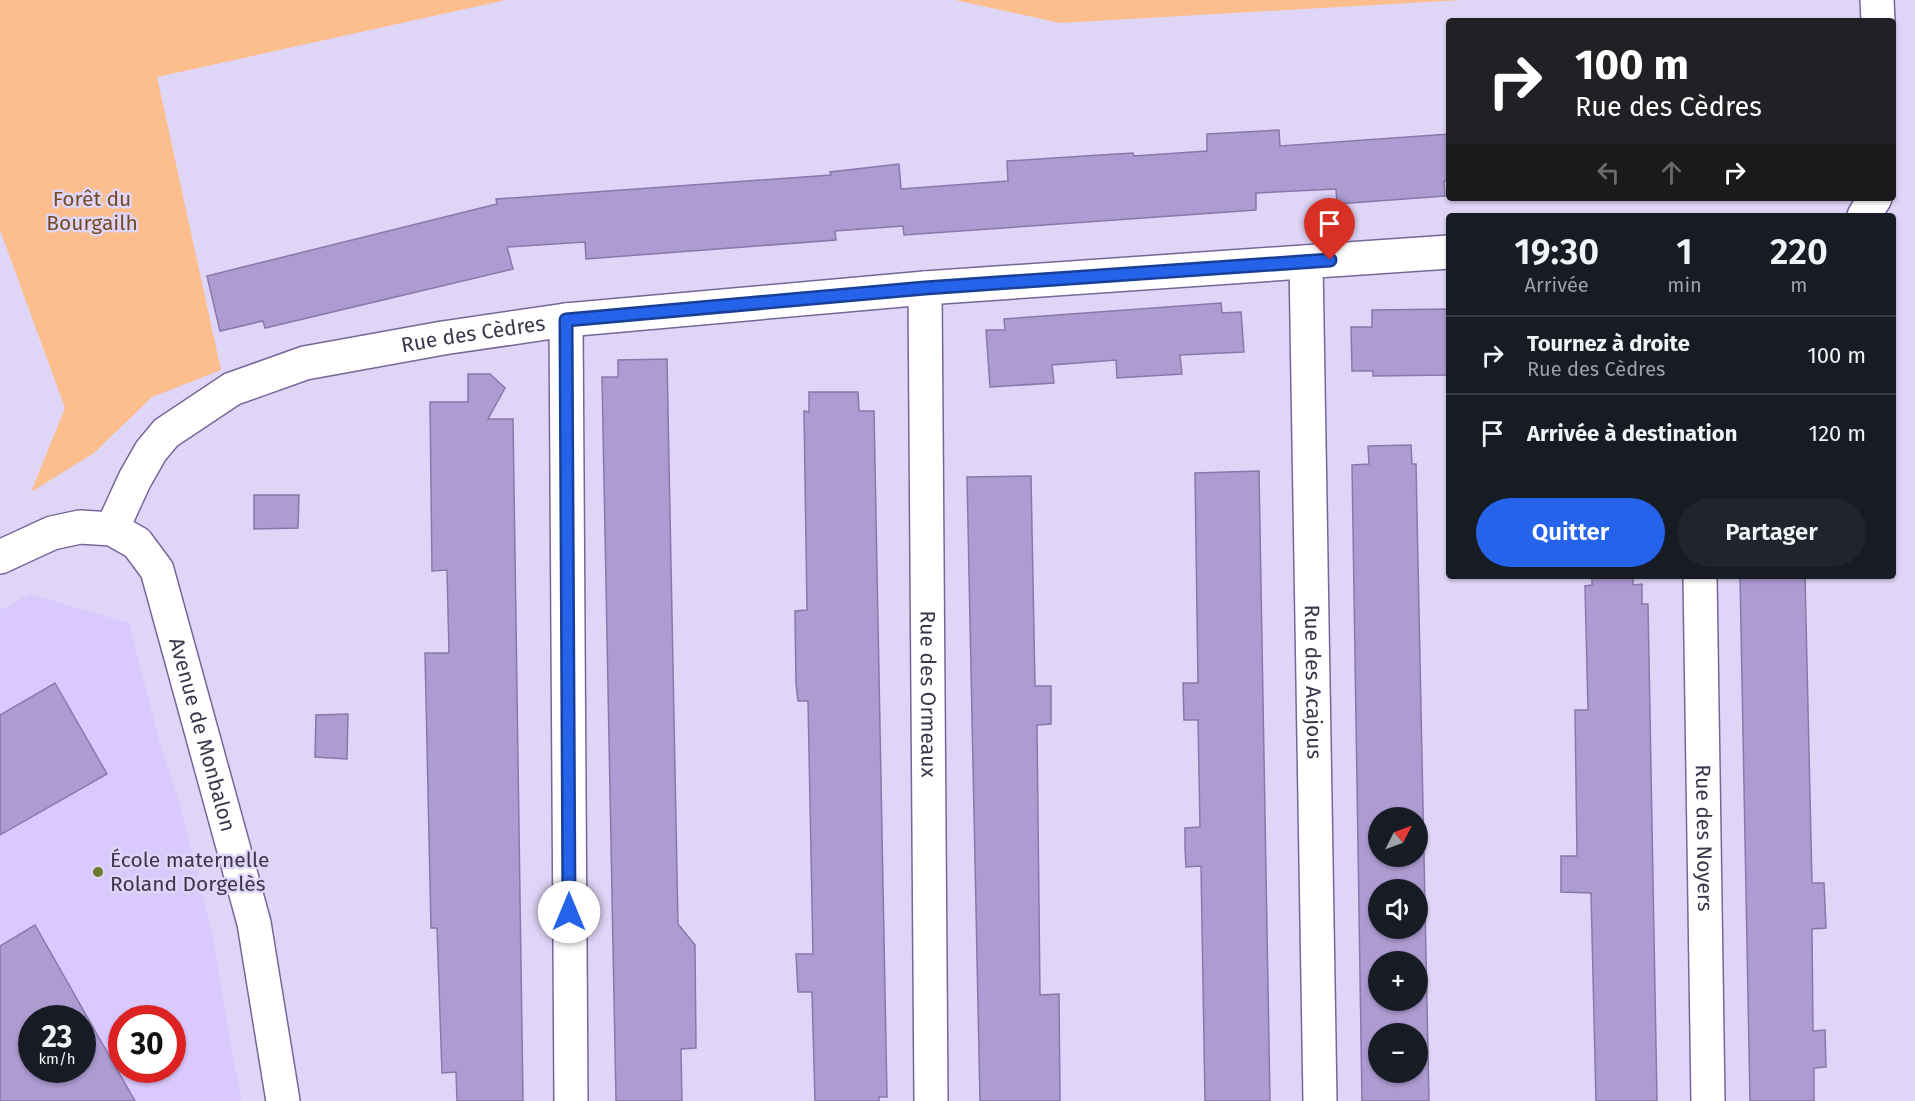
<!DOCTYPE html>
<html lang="fr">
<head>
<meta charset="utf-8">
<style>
  body { margin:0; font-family:"Fira Sans",sans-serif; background:#20242c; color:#f1f3f6; height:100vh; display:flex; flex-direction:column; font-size:22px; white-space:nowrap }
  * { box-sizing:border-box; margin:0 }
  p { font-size:20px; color:#9ea1a6 }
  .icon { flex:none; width:33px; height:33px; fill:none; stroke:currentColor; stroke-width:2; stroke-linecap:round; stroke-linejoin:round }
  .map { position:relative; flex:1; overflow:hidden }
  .panel { position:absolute; left:1446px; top:213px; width:450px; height:366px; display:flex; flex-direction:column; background:#171b24; border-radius:6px; box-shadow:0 2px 4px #0004 }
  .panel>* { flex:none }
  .hud { position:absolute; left:1446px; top:18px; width:450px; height:183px; border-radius:6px; box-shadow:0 2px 4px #0004; background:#202124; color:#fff; overflow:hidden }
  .needle { width:39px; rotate:48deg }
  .tools { position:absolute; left:1368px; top:807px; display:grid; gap:12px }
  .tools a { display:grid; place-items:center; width:60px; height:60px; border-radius:50%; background:#171b24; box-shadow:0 2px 4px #0004; font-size:30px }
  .speed { position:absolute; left:18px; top:1005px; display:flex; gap:12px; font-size:30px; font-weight:700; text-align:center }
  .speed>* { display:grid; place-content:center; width:78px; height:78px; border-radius:50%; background:#171b24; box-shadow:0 2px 4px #0004; line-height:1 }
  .speed small { font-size:15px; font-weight:400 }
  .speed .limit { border:9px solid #d22; background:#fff; color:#111 }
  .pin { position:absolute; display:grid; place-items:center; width:51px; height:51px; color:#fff; margin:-62px -26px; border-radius:50% 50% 50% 0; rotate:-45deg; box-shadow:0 0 6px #0007 }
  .pin .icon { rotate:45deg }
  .me { position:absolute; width:66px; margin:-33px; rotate:0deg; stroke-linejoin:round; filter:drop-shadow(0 0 4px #0008) }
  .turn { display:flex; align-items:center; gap:21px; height:126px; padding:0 30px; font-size:27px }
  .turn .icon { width:78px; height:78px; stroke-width:2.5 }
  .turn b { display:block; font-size:42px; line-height:51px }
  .lanes { display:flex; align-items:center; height:57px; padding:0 30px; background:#0003; justify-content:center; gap:30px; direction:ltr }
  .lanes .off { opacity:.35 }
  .eta { display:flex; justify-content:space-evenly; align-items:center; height:102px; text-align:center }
  .eta b { font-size:36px; font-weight:600; line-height:42px }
  .primary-button { display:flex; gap:12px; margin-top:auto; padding:12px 30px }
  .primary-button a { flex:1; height:69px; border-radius:36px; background:#2563eb; color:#fff; font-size:24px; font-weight:600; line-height:69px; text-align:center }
  .primary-button a+a { background:#20242c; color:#f1f3f6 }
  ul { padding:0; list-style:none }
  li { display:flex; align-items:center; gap:18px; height:78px; padding:0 30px; border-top:2px solid #363941 }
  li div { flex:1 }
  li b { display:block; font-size:22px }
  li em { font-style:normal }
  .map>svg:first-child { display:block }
  .built { fill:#dac9fc; fill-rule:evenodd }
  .green { fill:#fcbe8d }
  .building { fill:#ad9bd1; stroke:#8978ac; stroke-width:1.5; fill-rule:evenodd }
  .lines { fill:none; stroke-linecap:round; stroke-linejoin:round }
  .street-casing { stroke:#786699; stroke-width:36 }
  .street { stroke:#fff; stroke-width:33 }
  .route-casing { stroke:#184099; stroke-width:15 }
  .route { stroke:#2563eb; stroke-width:10 }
  .poi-dot { fill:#697a28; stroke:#dfd5f7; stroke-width:2 }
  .labels { text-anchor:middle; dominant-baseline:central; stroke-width:5; stroke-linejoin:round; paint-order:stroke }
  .park-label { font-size:21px; fill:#754b26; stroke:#dfd5f7 }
  .street-label { font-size:21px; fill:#3d354c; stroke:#dfd5f7 }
  .poi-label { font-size:21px; fill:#3d354c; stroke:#dfd5f7; text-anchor:start }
</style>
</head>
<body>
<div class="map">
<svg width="1915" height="1101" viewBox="0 0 1915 1101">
  <rect width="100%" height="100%" fill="#dfd5f7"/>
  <path class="built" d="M30,594L129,623L161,747L181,809L212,934L241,1101H0V610ZM32,1018H82V1070H32ZM122,1018H172V1070H122Z"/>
  <g class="green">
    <path d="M0,0H506L157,77L221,370L152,397L94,453L31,492L65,408L0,230Z"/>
    <path d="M955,0H1462L1060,23Z"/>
  </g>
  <g class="building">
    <path d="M1279,130L1280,146L1449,134V181H1444L1445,196L1337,204L1336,189L1256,193V210L904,235L903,226L835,231L836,240L586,259L585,242L507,247L513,269L265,328L263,321L220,331L207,276L497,204L496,199L831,175L830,172L899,164L901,189L1008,181L1007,161L1100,155L1133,153L1134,156L1207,151V134Z"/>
    <path d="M1221,303L1222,313L1241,312L1244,352L1180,355L1182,374L1117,378L1116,360L1052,365L1054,383L990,387L986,330H1005L1004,319Z"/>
    <path d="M1449,309V375L1373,376V371H1352L1351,327H1372V310Z"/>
    <path d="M667,359L678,924L695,945L696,1048L681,1049L682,1101H616L602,377H618V360Z"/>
    <path d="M468,374H490L505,388L488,419H513L523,1101H457L456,1072L442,1073L437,928H431L425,653H449L447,570L432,571L430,402H468Z"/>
    <path d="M809,392H858L859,411H874L887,1097H879V1101H815L812,992H798L796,954H813L808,701H798L796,683L795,611L807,610L804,411L809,412Z"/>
    <path d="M1411,445L1412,464H1416L1429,1101H1362L1352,465L1369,464L1368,446ZM1378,818H1418V856H1378ZM1378,890H1418V928H1378ZM1378,962H1418V1000H1378ZM1378,1034H1418V1072H1378Z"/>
    <path d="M1259,471L1270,1101H1205L1201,866L1186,867L1185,848V828L1200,827L1198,720H1184L1183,683H1198L1195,473Z"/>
    <path d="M1031,476L1035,686H1051V724L1037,725L1040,995L1059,994L1060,1101H980L967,477Z"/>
    <path d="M254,495H299L298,528L254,529Z"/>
    <path d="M1592,576H1633V585L1642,584V604H1648L1657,1101H1596L1591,893L1561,892V856H1577L1575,710H1588L1585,586L1592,585Z"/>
    <path d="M1740,576H1805L1812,883H1824L1826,928L1812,929L1813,1031L1825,1030L1826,1067L1814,1068V1101H1750Z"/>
    <path d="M55,683L107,774L0,835V715Z"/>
    <path d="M348,714L347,759L315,757L316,715Z"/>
    <path d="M35,925L98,1036L135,1101H0V946ZM32,1018H82V1070H32Z"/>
  </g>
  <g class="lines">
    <g class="street-casing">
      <g id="street">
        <path d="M1877,0L1878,21"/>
        <path d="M1864,216L1875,198"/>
        <path id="s1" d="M1306,262L1320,1101"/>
        <path id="s2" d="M925,288L931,1101"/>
        <path d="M566,320L571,1101"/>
        <path id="s3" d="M112,529L135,479L151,451L166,433L232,389L305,363L443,338L566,320L925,288L1449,252"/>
        <path id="s4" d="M0,557L52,533L80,527L112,529L137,543L157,570L254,923L283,1101"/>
        <path id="s5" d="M1700,576L1708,1101"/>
      </g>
    </g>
    <use href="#street" class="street"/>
  </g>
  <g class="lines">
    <g class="route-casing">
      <path id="route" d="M569,912L566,320L925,288L1330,260"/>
    </g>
    <use href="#route" class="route"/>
  </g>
  <circle class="poi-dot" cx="98" cy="872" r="6"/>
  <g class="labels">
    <g class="park-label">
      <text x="92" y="199">Forêt du<tspan x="92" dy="24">Bourgailh</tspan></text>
    </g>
    <g class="street-label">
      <text stroke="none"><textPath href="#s3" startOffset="438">Rue des Cèdres</textPath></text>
      <text stroke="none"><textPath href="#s1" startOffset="420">Rue des Acajous</textPath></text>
      <text stroke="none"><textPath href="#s2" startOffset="406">Rue des Ormeaux</textPath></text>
      <text stroke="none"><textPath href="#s4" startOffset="351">Avenue de Monbalon</textPath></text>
      <text stroke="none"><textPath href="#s5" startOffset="262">Rue des Noyers</textPath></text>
    </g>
    <g class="poi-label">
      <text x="110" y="860">École maternelle<tspan x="110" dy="24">Roland Dorgelès</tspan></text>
    </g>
  </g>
</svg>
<div class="tools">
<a><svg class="needle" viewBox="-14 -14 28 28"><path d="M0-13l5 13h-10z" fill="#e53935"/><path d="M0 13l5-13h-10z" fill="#9ea1a6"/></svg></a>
<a><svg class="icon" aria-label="sound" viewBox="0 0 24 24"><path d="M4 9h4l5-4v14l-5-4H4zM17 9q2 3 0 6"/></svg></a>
<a>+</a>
<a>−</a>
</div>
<div class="speed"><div>23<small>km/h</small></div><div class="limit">30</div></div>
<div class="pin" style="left:1330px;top:260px;background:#d93025"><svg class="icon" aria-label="arrive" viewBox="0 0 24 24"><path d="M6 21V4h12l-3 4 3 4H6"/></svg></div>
<svg class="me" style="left:569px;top:912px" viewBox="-20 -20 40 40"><circle r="19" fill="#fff"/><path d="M0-13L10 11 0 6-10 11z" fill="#2563eb"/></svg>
<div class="hud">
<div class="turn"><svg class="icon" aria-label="right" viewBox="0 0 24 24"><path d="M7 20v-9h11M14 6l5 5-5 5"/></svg><div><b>100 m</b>Rue des Cèdres</div></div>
<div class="lanes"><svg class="icon off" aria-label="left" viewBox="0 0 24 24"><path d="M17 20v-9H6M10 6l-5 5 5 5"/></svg><svg class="icon off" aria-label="ahead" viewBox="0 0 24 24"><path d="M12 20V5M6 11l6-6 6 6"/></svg><svg class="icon" aria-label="right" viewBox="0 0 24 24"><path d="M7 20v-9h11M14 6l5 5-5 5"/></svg></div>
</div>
<section class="panel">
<div class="eta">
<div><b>19:30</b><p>Arrivée</p></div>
<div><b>1</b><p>min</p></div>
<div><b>220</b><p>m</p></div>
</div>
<ul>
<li><svg class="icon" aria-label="right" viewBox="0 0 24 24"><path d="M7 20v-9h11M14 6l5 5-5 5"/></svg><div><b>Tournez à droite</b><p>Rue des Cèdres</p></div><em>100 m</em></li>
<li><svg class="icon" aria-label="arrive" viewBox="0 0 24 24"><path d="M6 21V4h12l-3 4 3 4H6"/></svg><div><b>Arrivée à destination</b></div><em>120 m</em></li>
</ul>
<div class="primary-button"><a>Quitter</a><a>Partager</a></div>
</section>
</div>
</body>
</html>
